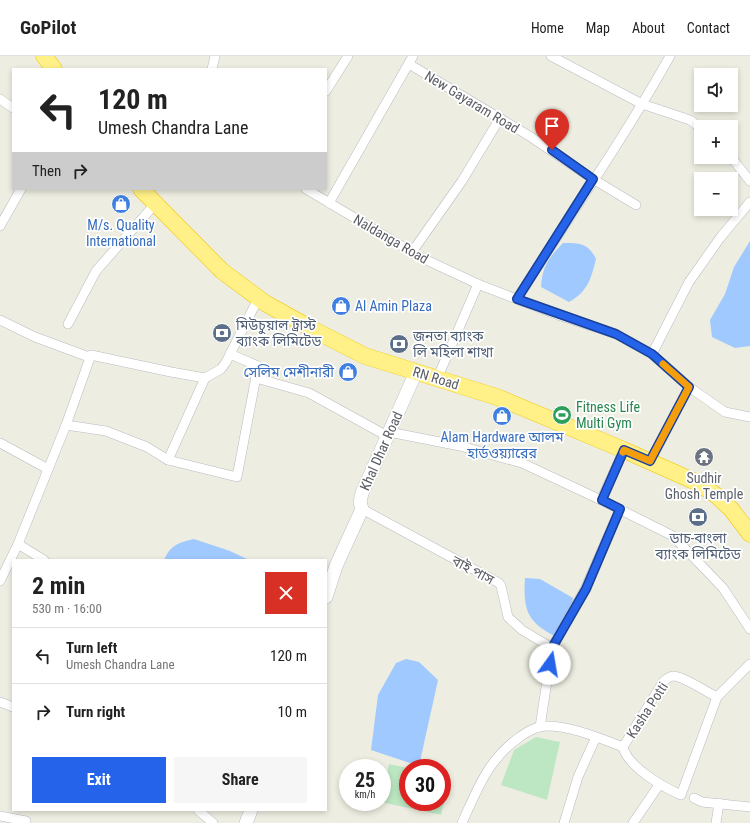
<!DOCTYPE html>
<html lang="en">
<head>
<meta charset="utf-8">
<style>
  body { margin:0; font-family:"Roboto Condensed","Noto Sans Bengali",sans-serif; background:#f6f6f6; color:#222; height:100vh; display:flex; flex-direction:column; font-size:15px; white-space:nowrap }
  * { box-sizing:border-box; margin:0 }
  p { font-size:13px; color:#767676 }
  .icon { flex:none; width:22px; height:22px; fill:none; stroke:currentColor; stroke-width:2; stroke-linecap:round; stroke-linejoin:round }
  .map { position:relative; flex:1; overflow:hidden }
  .sheet { position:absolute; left:12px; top:503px; width:315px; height:252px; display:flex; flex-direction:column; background:#fff; border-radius:0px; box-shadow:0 2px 6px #0003 }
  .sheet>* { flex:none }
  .guide { position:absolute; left:12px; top:12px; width:315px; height:122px; border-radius:0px; box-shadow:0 2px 6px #0003; background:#fff; color:#222; overflow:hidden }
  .fabs { position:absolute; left:694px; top:12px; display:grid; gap:8px }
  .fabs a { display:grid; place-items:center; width:44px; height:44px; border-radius:0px; background:#fff; box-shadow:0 2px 6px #0003; font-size:20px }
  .speed { position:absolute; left:339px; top:703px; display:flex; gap:8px; font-size:20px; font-weight:700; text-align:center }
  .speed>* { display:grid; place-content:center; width:52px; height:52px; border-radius:50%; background:#fff; box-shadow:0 2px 6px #0003; line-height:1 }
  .speed small { font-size:10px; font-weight:400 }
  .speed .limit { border:6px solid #d22; background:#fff; color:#111 }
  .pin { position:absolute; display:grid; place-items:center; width:34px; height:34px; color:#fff; margin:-41px -17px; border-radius:50% 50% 50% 0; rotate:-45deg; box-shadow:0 0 4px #0007 }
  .pin .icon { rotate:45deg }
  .me { position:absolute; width:44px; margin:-22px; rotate:13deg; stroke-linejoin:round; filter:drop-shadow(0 0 3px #0008) }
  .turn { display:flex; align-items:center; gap:14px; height:84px; padding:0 20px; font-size:18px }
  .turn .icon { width:52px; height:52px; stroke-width:2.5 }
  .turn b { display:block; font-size:28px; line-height:34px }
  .then { display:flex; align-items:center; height:38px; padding:0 20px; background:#0003; gap:8px; font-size:15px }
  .round { display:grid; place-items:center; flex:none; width:42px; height:42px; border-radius:0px; background:#f6f6f6 }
  .headline { display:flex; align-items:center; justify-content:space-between; height:68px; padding:0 20px }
  h1 { font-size:24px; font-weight:700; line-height:30px }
  .action { display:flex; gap:8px; margin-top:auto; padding:8px 20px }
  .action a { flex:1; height:46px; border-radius:0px; background:#2563eb; color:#fff; font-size:16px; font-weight:700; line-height:46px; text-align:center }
  .action a+a { background:#f6f6f6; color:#222 }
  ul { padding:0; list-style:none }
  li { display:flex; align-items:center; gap:12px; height:56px; padding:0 20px; border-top:1px solid #e0e0e0 }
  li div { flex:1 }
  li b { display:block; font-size:15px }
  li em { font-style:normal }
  header { display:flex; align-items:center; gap:24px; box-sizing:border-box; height:56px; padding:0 20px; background:#fff; border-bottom:1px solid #e0e0e0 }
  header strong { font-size:19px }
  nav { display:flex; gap:22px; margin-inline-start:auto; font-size:14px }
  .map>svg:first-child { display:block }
  .green { fill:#bce7c2 }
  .water { fill:#a0c9ff }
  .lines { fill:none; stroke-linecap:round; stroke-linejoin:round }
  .street-casing { stroke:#b9bbc1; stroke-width:10 }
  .secondary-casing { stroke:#bcbec6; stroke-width:14 }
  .highway-casing { stroke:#efc400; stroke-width:17 }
  .street { stroke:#fff; stroke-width:9 }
  .secondary { stroke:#fff; stroke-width:13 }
  .highway { stroke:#fff087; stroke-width:16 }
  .route-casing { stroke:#184099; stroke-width:10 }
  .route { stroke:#2563eb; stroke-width:7 }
  .slow { stroke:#f59e0b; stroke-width:7 }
  .labels { text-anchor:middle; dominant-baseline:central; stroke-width:3.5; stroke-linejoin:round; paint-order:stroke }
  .street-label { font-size:14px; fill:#5a5d63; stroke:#fff }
  .shop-label { font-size:14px; fill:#366cbe; stroke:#fff }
  .service-label { font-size:14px; fill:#4e5e75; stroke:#fff; text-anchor:start }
  .leisure-label { font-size:14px; fill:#27864d; stroke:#fff; text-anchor:start }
  .worship-label { font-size:14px; fill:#5b616d; stroke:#fff }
</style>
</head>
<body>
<header>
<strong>GoPilot</strong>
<nav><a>Home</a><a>Map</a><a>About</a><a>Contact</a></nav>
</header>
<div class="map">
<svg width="750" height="767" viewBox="0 0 750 767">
  <rect width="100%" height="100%" fill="#eeede1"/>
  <g class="green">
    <path d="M536,681L560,686L547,744L501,729L514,694Z"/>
    <path d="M389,708L408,712V746H442V720L449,721L441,759L381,746Z"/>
  </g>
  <g class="water">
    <path d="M750,185V290L735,292L712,281L710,264L725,238L734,211Z"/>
    <path d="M563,187C580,187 588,187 596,203C591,223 588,235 569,246L541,231C542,211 549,201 563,187Z"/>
    <path d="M194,483L230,495L249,504H164C170,489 180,486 194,483Z"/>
    <path d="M525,522L540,523L573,542L570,556L557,581C527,567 523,554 525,522Z"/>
    <path d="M406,603L419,606L438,624L419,710L371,694L378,639L396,607Z"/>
  </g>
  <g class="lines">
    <g class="street-casing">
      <g id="street">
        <path d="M551,0L642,48L690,64L701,72"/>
        <path d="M409,8L531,81L593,123L636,149"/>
        <path d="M212,13L215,0"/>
        <path d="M326,35L348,0"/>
        <path d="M0,43L13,52"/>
        <path d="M731,101L750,125"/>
        <path d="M306,133L422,202L480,229L561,260L616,278L652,298L689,331L725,356L750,361"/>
        <path d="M329,147L413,0"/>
        <path d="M0,170L21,133"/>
        <path d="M412,196L462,125L500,62"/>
        <path d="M517,243C568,162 623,84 670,0"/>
        <path d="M0,264L35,281L89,301"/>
        <path d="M68,268L96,215L155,148"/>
        <path d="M652,298L689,226L720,182L750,146"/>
        <path d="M256,322L309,337L387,380"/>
        <path d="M437,323L478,228"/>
        <path d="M66,369L106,375L147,391L168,404L237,421L258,310L230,298"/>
        <path d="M389,376L460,390L522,407L601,444L673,480L723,532L750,573"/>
        <path d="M0,387L48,413"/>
        <path d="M168,404L205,322"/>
        <path d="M650,405L689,331"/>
        <path d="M601,444L624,394"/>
        <path d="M362,453L499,527L501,530L508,561L522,574L552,592L540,671"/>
        <path d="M18,488L44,504"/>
        <path d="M0,525L18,488L66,369L91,299L171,316L205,322L221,313L226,306L258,243"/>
        <path d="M552,592L585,533L620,453"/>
        <path d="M0,646L13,651"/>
        <path d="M623,691L663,626C666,623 669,620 674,620C685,621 706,636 717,641L750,608"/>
        <path d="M623,691C628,711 663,731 681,739L717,641"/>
        <path d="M694,742L702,746L750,751"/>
        <path d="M198,754L213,767"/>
        <path d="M0,760L26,765L25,767"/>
        <path d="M462,767C478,732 488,703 521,680C529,675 537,670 546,670C572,670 599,682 623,691"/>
        <path d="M564,767L578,721L596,681"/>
        <path d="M633,767L659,729"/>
        <path d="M716,767L719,747"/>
      </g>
    </g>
    <g class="secondary-casing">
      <g id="secondary">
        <path d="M326,541L336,510L362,453L360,446L362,437L416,316"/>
        <path d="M246,767L251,754"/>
      </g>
    </g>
    <g class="highway-casing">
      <g id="highway">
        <path d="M44,0L54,13"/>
        <path d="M141,133L222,215L265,247L312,273L365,300L497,341L624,394L698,427L717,440L731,453L750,478"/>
      </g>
    </g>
    <use href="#street" class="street"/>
    <use href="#secondary" class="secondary"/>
    <use href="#highway" class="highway"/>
  </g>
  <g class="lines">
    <g class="route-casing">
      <path id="route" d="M550,608L552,592L586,533L620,453L602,444L624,394L650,405L689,331L652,298L616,278L517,243L593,123L552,94"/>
    </g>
    <use href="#route" class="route"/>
    <path class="slow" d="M623,396L624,394L650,405L689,331L663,308"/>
  </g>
  <defs>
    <g id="shop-disc" transform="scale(1)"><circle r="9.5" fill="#3f7fe0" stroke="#fff"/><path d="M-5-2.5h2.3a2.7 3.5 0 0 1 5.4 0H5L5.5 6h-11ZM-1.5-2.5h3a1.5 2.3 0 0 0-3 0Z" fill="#fff"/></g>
    <g id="bank-disc" transform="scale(1)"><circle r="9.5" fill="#5c6f8a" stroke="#fff"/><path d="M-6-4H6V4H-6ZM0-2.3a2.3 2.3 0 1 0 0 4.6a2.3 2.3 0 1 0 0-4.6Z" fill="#fff"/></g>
    <g id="stadium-disc" transform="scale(1)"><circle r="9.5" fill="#2e9e5b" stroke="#fff"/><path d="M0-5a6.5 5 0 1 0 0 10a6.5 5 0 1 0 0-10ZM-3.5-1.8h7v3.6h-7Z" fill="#fff"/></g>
    <g id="temple-disc" transform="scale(1)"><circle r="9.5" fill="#6b7280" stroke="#fff"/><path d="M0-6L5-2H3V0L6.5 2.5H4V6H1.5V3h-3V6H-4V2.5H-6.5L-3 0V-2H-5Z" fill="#fff"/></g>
  </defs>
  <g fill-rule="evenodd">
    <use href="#shop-disc" x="121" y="148"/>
    <use href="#shop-disc" x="341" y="250"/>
    <use href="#bank-disc" x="222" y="277"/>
    <use href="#bank-disc" x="399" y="288"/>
    <use href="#shop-disc" x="348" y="316"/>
    <use href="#stadium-disc" x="562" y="359"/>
    <use href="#shop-disc" x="502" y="360"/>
    <use href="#temple-disc" x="704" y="401"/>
    <use href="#bank-disc" x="698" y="461"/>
  </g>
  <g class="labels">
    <g class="street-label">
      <text transform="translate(472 46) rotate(31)">New Gayaram Road</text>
      <text transform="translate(391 183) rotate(30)">Naldanga Road</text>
      <text transform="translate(436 322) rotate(17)">RN Road</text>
      <text transform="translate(381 395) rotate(-66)">Khal Dhar Road</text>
      <text transform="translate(473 514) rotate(28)">বাই পাস</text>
      <text transform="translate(647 654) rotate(-57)">Kasha Potti</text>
    </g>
    <g class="shop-label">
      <text x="121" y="169">M/s. Quality<tspan x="121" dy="16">International</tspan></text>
      <text x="355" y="250" text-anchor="start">Al Amin Plaza</text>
      <text x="334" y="316" text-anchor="end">সেলিম মেশীনারী</text>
      <text x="502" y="381">Alam Hardware আলম<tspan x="502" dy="16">হার্ডওয়্যারের</tspan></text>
    </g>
    <g class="service-label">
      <text x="236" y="269">মিউচুয়াল ট্রাস্ট<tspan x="236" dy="16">ব্যাংক লিমিটেড</tspan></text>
      <text x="413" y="280">জনতা ব্যাংক<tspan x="413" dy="16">লি মহিলা শাখা</tspan></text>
      <text x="698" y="482" text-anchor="middle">ডাচ-বাংলা<tspan x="698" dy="16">ব্যাংক লিমিটেড</tspan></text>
    </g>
    <g class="leisure-label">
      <text x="576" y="351">Fitness Life<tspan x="576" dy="16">Multi Gym</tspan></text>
    </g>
    <g class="worship-label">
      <text x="704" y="422">Sudhir<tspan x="704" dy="16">Ghosh Temple</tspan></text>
    </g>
  </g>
</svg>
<div class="fabs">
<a><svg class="icon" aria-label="sound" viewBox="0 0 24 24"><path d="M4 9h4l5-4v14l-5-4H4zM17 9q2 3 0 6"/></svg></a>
<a>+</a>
<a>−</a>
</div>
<div class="speed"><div>25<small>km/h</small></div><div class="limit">30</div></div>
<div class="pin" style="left:552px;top:94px;background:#d93025"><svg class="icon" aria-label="arrive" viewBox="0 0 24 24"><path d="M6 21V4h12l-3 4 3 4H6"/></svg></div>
<svg class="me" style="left:550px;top:608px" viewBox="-20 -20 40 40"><circle r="19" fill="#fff"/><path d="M0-13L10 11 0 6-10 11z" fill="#2563eb"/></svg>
<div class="guide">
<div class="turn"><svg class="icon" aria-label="left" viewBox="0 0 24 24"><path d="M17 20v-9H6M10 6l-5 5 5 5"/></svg><div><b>120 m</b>Umesh Chandra Lane</div></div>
<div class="then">Then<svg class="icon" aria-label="right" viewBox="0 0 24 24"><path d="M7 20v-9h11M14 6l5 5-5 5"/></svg></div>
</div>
<section class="sheet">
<div class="headline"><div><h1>2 min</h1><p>530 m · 16:00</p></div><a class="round" style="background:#d93025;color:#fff"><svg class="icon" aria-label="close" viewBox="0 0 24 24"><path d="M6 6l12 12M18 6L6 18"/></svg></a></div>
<ul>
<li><svg class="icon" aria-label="left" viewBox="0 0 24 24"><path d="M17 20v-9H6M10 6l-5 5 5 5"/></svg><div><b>Turn left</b><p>Umesh Chandra Lane</p></div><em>120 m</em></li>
<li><svg class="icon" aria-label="right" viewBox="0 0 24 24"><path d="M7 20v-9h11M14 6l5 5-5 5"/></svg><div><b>Turn right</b></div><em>10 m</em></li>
</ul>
<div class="action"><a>Exit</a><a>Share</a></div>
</section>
</div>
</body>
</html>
